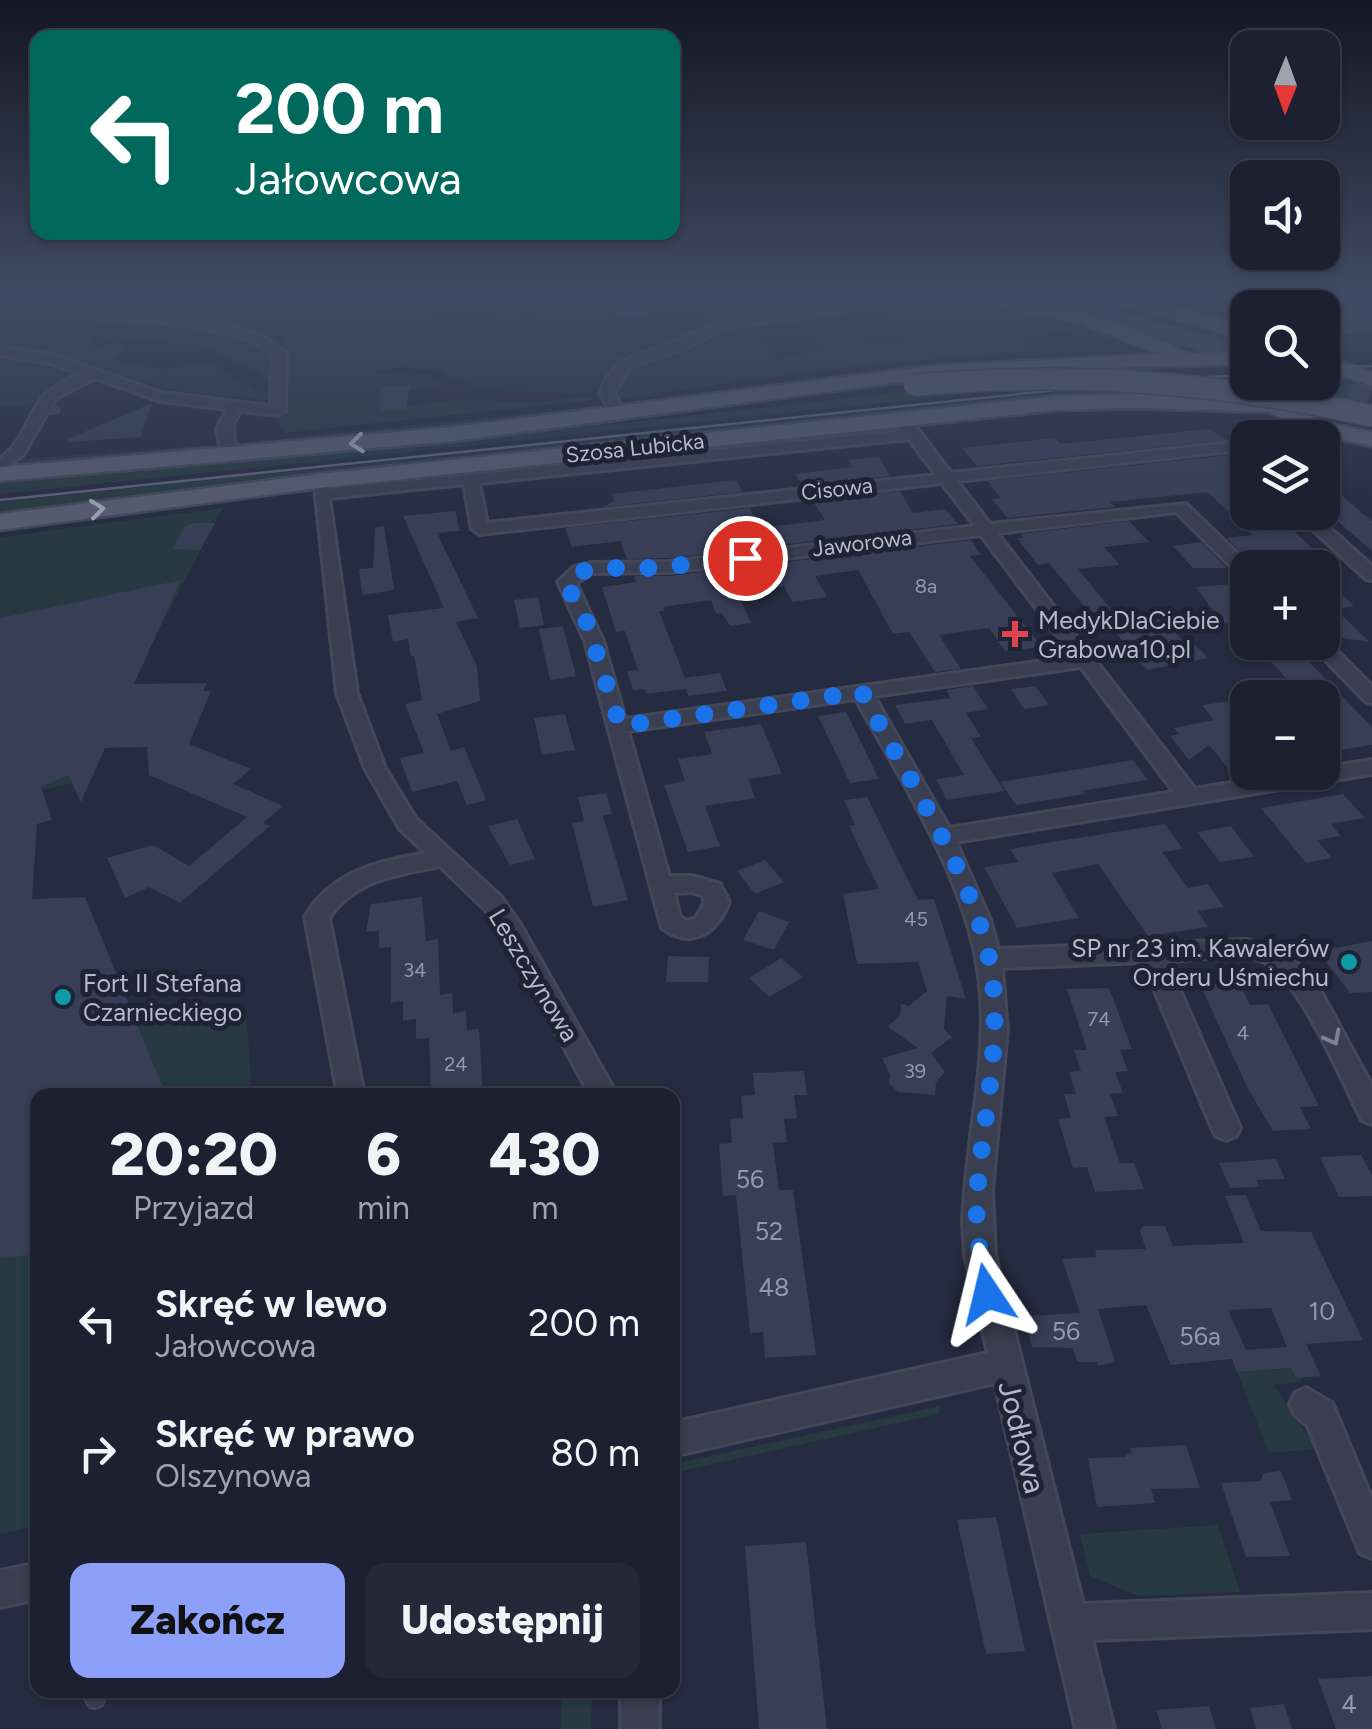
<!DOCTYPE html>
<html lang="pl">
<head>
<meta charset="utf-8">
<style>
  body { margin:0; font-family:Figtree,sans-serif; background:#252838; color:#f1f3f6; height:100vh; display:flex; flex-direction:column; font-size:38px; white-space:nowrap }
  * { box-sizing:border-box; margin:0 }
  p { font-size:32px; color:#a0a3ab }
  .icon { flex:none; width:55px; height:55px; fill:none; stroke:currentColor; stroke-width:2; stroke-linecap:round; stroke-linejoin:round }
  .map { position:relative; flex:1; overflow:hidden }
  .drawer { position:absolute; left:30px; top:1088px; width:650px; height:610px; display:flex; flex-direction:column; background:#1c2030; border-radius:20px; box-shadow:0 2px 8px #0004,0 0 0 2px #3a3e4c }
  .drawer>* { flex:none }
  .guide { position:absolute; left:30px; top:30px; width:650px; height:210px; border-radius:20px; box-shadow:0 2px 8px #0004,0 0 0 2px #3a3e4c; background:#00695c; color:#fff; overflow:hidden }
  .needle { width:65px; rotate:181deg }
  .buttons { position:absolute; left:1230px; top:30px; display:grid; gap:20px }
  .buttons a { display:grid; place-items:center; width:110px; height:110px; border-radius:20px; background:#1c2030; box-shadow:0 2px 8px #0004,0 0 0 2px #3a3e4c; font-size:50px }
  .pin { position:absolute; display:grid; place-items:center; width:85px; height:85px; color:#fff; margin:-42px; border:5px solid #fff; border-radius:50%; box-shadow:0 2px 10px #0007 }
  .me { position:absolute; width:110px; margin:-55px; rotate:350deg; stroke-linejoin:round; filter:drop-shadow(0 0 8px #0008) }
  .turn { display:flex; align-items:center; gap:35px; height:210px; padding:0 40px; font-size:45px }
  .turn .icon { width:130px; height:130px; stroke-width:2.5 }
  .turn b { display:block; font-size:70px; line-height:85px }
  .eta { display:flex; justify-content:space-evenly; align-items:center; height:170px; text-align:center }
  .eta b { font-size:60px; font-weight:800; line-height:70px }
  .primary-button { display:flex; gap:20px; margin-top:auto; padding:20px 40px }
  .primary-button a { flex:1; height:115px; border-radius:20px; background:#8ca0f9; color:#111; font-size:40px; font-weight:800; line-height:115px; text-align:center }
  .primary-button a+a { background:#252838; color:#f1f3f6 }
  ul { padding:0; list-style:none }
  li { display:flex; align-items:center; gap:30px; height:130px; padding:0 40px }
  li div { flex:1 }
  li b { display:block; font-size:38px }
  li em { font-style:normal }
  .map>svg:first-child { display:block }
  .green { fill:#273941; fill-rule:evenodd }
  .building { fill:#373e56; fill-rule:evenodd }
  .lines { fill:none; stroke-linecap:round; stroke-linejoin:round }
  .secondary-tunnel { stroke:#3b4055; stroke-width:20; stroke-dasharray:20 10; stroke-linecap:butt }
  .lane-far1-casing { stroke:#434759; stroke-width:9 }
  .lane-casing { stroke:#434759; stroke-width:22 }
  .street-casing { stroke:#434759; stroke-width:6 }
  .secondary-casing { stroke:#434759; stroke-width:6 }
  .primary-casing { stroke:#434759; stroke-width:5 }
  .lane-far1 { stroke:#393e50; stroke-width:6 }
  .lane { stroke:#393e50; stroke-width:18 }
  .street { fill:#393e50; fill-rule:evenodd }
  .secondary { fill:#474c63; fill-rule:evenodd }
  .primary { fill:#575d70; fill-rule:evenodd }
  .tram { stroke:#5b6177; stroke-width:2.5 }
  .primary-bridge-casing { stroke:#434759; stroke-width:24; stroke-linecap:butt }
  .primary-bridge { stroke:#575d70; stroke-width:21 }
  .oneway { stroke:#a3a7b8 }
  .oneway2 { stroke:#7e8293 }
  .route { stroke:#1a73e8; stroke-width:18; stroke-dasharray:0 32.4 }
  .health-dot { fill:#e0444e; stroke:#1e2335; stroke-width:4 }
  .culture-dot { fill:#0f9aa8; stroke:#1e2335; stroke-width:4 }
  .labels { text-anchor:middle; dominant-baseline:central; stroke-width:10; stroke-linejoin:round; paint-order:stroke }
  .number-label { font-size:20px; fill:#9498ab }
  .far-street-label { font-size:22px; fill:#b6b9ca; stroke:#1e2335 }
  .poi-label { font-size:25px; fill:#b6b9ca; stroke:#1e2335; text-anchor:start }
  .street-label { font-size:25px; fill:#b6b9ca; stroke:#1e2335 }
  .near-number-label { font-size:25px; fill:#9498ab }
  .near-street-label { font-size:30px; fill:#b6b9ca; stroke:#1e2335 }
</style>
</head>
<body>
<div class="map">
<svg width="1372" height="1729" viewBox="0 0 1372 1729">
  <rect width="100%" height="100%" fill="#252b40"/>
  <g class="green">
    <path d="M0,296H401L370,301C391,313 417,311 440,315C476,322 505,337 542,339L740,327L780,359L824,347L794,320L835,314L869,344L913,342L875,309L951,296L1049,318L1083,331L1022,335L1032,350L829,369L620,399L616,392L622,374L678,342L625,357L590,393L493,391L443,375L440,370L399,367L373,373L429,375L444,383L409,391V385L383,387L378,409L406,410L407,406L461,399L531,403L581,397L601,399L285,433L277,423L288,402L177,391L120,375L28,405L0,407ZM98,312L187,316L176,325L122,320L121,328L97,339L119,337L204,346L253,369L275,385L272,347L261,339L275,334L283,338L288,361L283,396L256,391L210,362L166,369L112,361L126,346L124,344L90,349L96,331L104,323L94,316Z"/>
    <path d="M443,296H594L617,327L599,329L588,322L584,326L539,330L533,324L535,311L547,306L536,303L517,310L524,324L501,323L492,314L460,317L416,305L414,300Z"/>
    <path d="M685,296H755L749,315L701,318Z"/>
    <path d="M980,359L986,360L630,403Z"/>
    <path d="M1155,366L1151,372L1084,379L1086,382L0,494V480L241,461L663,419L953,386L1011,369Z"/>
    <path d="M1323,373H1335L1360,386L1361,392L1335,400L1238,383L1230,377L1247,376L1248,382H1322Z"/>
    <path d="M1165,384L1161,394C1023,392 890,415 753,429C502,455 251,481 0,514V502L1092,388L1096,391Z"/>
    <path d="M594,407L581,412L419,430L244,442Z"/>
    <path d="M214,445L216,448L210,451L15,463L21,459Z"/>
    <path d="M223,508L78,782L5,798L0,805V537Z"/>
    <path d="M0,927L131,1016L246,1008L252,1095H38L37,1526L0,1534Z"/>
    <path d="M1295,1368L1302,1382L1274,1385L1317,1449L1269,1453L1237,1372Z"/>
    <path d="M940,1406L939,1414L673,1473V1464Z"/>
    <path d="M1218,1525L1240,1592L1138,1596L1090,1576L1080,1534Z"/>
    <path d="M561,1690H592L591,1729H561Z"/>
  </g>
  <g class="building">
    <path d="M608,296H639L651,315L621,318Z"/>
    <path d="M1322,296H1372V333L1322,335Z"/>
    <path d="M410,385L406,410L378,411L382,387Z"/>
    <path d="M152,403L141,437L69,442L68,439Z"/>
    <path d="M1210,429L1227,440L977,466L962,448L1055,438L1061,444Z"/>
    <path d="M1248,453V512H1274L1314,550L1295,552L1312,568H1256L1227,538L1253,535L1208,492L1110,502L1115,507L1007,518L992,499L1001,498L987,481Z"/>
    <path d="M879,457L890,476L803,486L795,474L853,467L849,460Z"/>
    <path d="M1322,479L1372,521V551L1333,517L1322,516Z"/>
    <path d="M736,480L742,492L603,507L614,501L612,494Z"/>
    <path d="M900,491L913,513L945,509L958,524L669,558L627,559L620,541L572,547L565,528L750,508L760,528L825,520L813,501Z"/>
    <path d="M455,511L460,531L437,533L478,618L456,622L477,666L480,701L437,714L451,751L464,747L486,800L467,805L457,781L412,792L400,758L424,753L405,704L422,700L414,656H411L408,639L393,642L388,615L444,608L403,516Z"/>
    <path d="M1129,521L1149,542L1104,547L1120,565L1078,569L1123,624L1101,627L1049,563L1038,565L1017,538H1023L1020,534Z"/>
    <path d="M194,523H215L200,550L173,549L185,526Z"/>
    <path d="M384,526L394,590L362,595L359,569L373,568L375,527Z"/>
    <path d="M971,540L981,555L970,556L1042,647L1005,651L989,628L939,635L961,669L935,672L909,632L893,634L858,570L815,576L827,597L792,602L784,586L737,592L751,623L730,626L722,613L716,614L711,600L663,607L664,611H659L685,678L720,673L727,691L688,696L686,689L646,694L645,689L633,690L627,671L638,670L625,631L616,632L602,587L636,582L634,576H669Z"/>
    <path d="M1201,542L1227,568H1193L1173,546Z"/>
    <path d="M1322,577L1354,606L1335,609L1370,642L1322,635Z"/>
    <path d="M181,580L134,684L207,683L203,691H211L189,744L251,769L233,784L283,806L263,823L270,826L180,903L149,887L125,898L107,858L153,845L189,866L247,817L149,775L147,747L105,748L81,802L68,775L41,787L52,820L37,824L32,899L85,897L166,1095H38V1254L0,1258V618Z"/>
    <path d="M1233,584L1248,599V642L1227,623L1223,624L1196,587Z"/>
    <path d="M538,597L544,625L520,628L514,600Z"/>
    <path d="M1162,619L1185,643L1192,642L1208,658L1147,670L1110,626Z"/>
    <path d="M563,626L576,676L550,680L539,629Z"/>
    <path d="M1253,642H1290L1372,727V745L1322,753V698H1304Z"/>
    <path d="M973,686L988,709L966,713L981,737L971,738L1004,791L947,800L936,779L964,775L932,720L905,724L895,705L951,698L946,690Z"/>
    <path d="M1035,686L1049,705L1024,709L1011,689Z"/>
    <path d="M1231,701L1248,721V765L1228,768L1209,745L1189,760L1170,736L1179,734L1174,728L1214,720L1202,705Z"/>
    <path d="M846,712L879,779L850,783L818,716Z"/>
    <path d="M565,714L575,750L542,755L534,718Z"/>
    <path d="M761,724L782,774L748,779L755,798L705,806L720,846L688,852L664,785L685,781L678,759L712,754L704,732Z"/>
    <path d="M1133,760L1148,780L1082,791L1085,794L1016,805L1000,782Z"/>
    <path d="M606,793L612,814L603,816L628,900L593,907L572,823L584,821L578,797Z"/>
    <path d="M1343,794L1365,818L1331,824L1341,836L1317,840L1332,858L1306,863L1261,808Z"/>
    <path d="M867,797L918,900L934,899L966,999L947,996L944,1029L952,1037L931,1053L945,1072L936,1082L935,1095L898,1092L889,1083L890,1075L882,1058L918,1048L888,1027L900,1015L901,1004L909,1006L927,991L918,962L857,964L843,894L879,889L849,826L855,825L844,800Z"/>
    <path d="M517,819L535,859L510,865L488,826Z"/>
    <path d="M1165,824L1183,849L1162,852L1188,888L1208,884L1224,907L1198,911L1208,927L1148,936L1098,864L1052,873L1079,918L1017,928L984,867L1018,862L1010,849Z"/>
    <path d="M1231,826L1254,857L1220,862L1197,832Z"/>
    <path d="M765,860L784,882L755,894L737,871Z"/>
    <path d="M422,897L426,941L438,939L440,995L452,993L453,1013L466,1011L467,1030L479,1029L483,1095H431L429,1038L416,1039V1019L403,1021V1001L391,1003V947L379,948V931L366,932L371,904Z"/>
    <path d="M759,911L789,922L774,950L743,940Z"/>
    <path d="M1372,941V992L1350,993L1318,951Z"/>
    <path d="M668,956L709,957L708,982H666Z"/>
    <path d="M781,958L803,977L769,997L749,978Z"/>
    <path d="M1239,982L1250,1005L1268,1004L1319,1106L1300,1107L1311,1129L1273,1131L1247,1087L1200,984Z"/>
    <path d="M1109,988L1132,1049L1120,1050L1128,1071L1115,1072L1123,1093L1110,1094L1118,1116L1104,1117L1120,1163H1134L1144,1189L1095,1192L1087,1167L1073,1168L1058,1119L1071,1118L1064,1094H1076L1069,1072L1081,1071L1074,1050H1087L1067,989Z"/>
    <path d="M804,1071L807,1095H794L797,1118L784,1119L787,1142L773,1143L779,1190H793L816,1355L765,1358L763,1332L750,1333L736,1195L723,1196L719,1144L732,1143L730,1119L743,1118L741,1096L755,1095L753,1073Z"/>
    <path d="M1361,1155L1372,1175V1196L1339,1197L1320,1157Z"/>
    <path d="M1276,1159L1285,1179L1257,1180L1259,1187L1230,1188L1219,1163Z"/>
    <path d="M1246,1195L1261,1231L1311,1232L1363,1340L1306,1344L1321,1376L1296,1378L1291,1368L1237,1372L1232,1359L1171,1365L1146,1305L1098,1309L1115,1362L1098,1366L1097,1362H1077L1073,1348L1032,1347L1024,1316L1080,1313L1062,1259L1097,1257L1095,1250L1146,1249L1140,1231L1143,1226H1165L1173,1246L1244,1243L1225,1196ZM1271,1308L1287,1347L1246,1350L1228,1310Z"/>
    <path d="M1186,1445L1200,1488L1151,1489L1155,1503L1097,1507L1088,1458L1126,1457V1453L1132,1454L1130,1448Z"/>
    <path d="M1281,1471L1292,1500L1270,1502L1290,1556L1246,1557L1221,1483L1260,1481L1264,1473Z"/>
    <path d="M996,1517L1025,1651L986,1654L957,1520Z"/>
    <path d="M806,1542L827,1729H759L745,1546Z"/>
    <path d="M1372,1676V1729H1336L1318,1679Z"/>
    <path d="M1284,1704L1292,1729H1256L1250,1708Z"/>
    <path d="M1209,1706L1216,1729H1162L1156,1710Z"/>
  </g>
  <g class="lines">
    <g class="secondary-tunnel">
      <path d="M1209,344L1248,355"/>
      <path d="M1322,380L1372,399"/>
    </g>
    <g class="lane-far1-casing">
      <path id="lane-far1" d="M41,411L56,410"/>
    </g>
    <g class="lane-casing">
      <path id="lane" d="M95,1699L97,1690"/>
    </g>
    <g class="street-casing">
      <g id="street">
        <path d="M916,296H947L724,328L687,347L630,367L614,393L624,412L622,415H612L600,393L605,381L620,362L678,341L717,322Z"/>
        <path d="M0,307C65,311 243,307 286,353L285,411L278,415L240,411L233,424L234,443L249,455L242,459L220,445L217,429L227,409L160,401L94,378L55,399L23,455L0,471V459C39,429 19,398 81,374L50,363L0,355V347L57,356L162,393L271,406L272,354C228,314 63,318 0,315Z"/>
        <path d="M906,421L919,431L951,473L1248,441V449L957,481L990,524L1186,504L1252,568H1248V578L1242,577L1176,512L997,533L1195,789L1295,772H1322V768L1372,760V774L956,842L990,920L998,949L1247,940L1281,949L1313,977L1372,1086V1124L1362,1120C1343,1084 1297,971 1260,960C1232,952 1195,960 1167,961L1240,1128L1236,1136L1226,1140L1216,1136L1212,1128L1143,962L1002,968L1007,1030L992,1191L995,1255L1083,1604L1372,1593V1629L1092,1640L1114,1729H1076L995,1383L672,1456V1423L988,1353L965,1255L963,1223C965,1147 986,1071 981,996C975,892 905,788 856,699L628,731L669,876H692L720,884L729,902C717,933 692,950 662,928L585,641L558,582L574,567L591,563L669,562L975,526L942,483L480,534L472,529L464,484L329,498L357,693L385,768L416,819L501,897L520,924L617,1095H590L504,936L485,909L440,866C397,875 355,879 329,918L364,1095H338L305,917C332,871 377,862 426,853L400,829L365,768L337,693L314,478H324L328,489L903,431L899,425ZM909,439L936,475L487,523L479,483ZM981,535L1073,657L625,719L603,641L576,583L592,573L669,572ZM1081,667L1174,792L949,828L874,696ZM692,892L703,896L705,902L696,918L686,921L680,917L674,893Z"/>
        <path d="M1294,512H1312L1372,566V580L1366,579Z"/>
        <path d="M1324,638L1372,686V703L1365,701L1308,642H1322Z"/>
        <path d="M1306,1388L1332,1403L1372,1499V1558L1360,1553L1308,1426L1295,1415L1290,1404L1295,1393Z"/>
        <path d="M38,1563V1599L0,1607V1571Z"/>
        <rect x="621" y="1690" width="38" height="39"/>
      </g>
    </g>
    <g class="secondary-casing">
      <path id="secondary" d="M1016,296H1044L1216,340L1218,344L1209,350Z"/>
    </g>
    <g class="primary-casing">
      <g id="primary">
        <path d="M970,296H1006L1089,314L1139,330L1188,353L1248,352V364L1032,370L931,378L454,441L0,481V467L454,427L931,366L1161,354L1076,322L972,300Z"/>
        <path d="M1107,296H1135L1248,328V340L1109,300Z"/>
        <path d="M1322,355L1372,373V386L1322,368Z"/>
        <path d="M1134,394L1302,400L1313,407L1305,413L1327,423L1372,432V446L1312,433L1268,412L1134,408L1058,410L319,488L0,530V514L319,474L1058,396Z"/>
      </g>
    </g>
    <use href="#lane-far1" class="lane-far1"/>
    <use href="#lane" class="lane"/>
    <use href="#street" class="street"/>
    <use href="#secondary" class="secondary"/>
    <use href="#primary" class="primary"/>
    <g class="tram">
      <path d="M1322,368L1372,366"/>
      <path d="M0,500L1154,380L1248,375"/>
    </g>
    <g class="primary-bridge-casing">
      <path id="primary-bridge" d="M914,385C1074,371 1216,382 1372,416"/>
    </g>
    <use href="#primary-bridge" class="primary-bridge"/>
  </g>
  <defs><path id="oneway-chevron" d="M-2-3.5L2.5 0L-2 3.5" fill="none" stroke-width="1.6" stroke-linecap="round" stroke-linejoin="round" transform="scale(2.5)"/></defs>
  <g class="oneway">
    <use href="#oneway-chevron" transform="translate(357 443) rotate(174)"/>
    <use href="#oneway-chevron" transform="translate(97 509) rotate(-7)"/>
  </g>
  <use class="oneway2" href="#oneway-chevron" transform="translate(1333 1038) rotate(62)"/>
  <linearGradient id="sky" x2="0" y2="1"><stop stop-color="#141823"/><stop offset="0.55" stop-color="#404a64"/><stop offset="1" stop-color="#404a64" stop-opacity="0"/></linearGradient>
  <rect width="1372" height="538" fill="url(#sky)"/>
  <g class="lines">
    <path class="route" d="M745,558L654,568H591L572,576L568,588L584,614L620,726L862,692C906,777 983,887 993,983C1000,1053 982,1126 977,1196C975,1229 981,1262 987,1294"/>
  </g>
  <path class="health-dot" d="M1010 619h10v10h10v10h-10v10h-10v-10h-10v-10h10z"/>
  <g class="culture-dot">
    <circle cx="1349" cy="962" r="10"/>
    <circle cx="63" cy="997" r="10"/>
  </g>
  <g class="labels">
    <g class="number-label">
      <text x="926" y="586">8a</text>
      <text x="916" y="919">45</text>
      <text x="415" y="970">34</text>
      <text x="1099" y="1019">74</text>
      <text x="1243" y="1033">4</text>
      <text x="456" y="1064">24</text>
      <text x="915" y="1071">39</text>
    </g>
    <g class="far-street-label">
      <text transform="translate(635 448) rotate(-6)">Szosa Lubicka</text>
      <text transform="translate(837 489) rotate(-6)">Cisowa</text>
      <text transform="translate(862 543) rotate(-7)">Jaworowa</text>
    </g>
    <g class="poi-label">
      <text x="1038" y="620">MedykDlaCiebie<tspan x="1038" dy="29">Grabowa10.pl</tspan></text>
      <text x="1329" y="948" text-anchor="end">SP nr 23 im. Kawalerów<tspan x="1329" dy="29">Orderu Uśmiechu</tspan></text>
      <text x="83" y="983">Fort II Stefana<tspan x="83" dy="29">Czarnieckiego</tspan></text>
    </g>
    <g class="street-label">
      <text transform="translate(534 975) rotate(59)">Leszczynowa</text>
    </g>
    <g class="near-number-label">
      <text x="750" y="1179">56</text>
      <text x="769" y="1231">52</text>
      <text x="774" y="1287">48</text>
      <text x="1322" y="1311">10</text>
      <text x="1066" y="1331">56</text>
      <text x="1200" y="1336">56a</text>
      <text x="1349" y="1704">4</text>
    </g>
    <g class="near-street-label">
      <text transform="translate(1022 1437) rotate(76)">Jodłowa</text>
    </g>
  </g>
</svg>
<div class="buttons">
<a><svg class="needle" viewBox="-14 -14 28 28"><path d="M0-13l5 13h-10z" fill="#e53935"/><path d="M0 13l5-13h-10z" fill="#a0a3ab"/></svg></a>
<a><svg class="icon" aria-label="sound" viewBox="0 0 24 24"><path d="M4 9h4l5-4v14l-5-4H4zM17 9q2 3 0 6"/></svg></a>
<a><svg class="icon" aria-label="search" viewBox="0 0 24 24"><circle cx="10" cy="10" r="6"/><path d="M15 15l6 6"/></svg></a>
<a><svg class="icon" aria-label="layers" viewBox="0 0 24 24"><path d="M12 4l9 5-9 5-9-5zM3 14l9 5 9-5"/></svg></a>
<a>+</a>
<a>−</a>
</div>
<div class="pin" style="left:745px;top:558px;background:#d93025"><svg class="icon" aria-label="arrive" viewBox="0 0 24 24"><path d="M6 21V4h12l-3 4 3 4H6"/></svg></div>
<svg class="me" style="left:987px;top:1294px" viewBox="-20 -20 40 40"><path d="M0-17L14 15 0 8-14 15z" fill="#1a73e8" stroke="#fff" stroke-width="4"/></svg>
<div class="guide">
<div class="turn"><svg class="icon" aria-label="left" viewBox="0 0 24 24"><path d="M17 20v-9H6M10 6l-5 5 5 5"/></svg><div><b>200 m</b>Jałowcowa</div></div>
</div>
<section class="drawer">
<div class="eta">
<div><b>20:20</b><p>Przyjazd</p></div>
<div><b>6</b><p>min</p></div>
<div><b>430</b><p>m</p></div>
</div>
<ul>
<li><svg class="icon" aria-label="left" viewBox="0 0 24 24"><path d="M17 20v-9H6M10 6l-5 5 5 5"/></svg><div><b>Skręć w lewo</b><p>Jałowcowa</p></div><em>200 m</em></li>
<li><svg class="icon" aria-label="right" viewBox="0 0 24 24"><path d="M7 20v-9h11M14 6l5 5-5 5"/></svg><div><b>Skręć w prawo</b><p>Olszynowa</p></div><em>80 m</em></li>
</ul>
<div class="primary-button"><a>Zakończ</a><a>Udostępnij</a></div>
</section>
</div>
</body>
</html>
